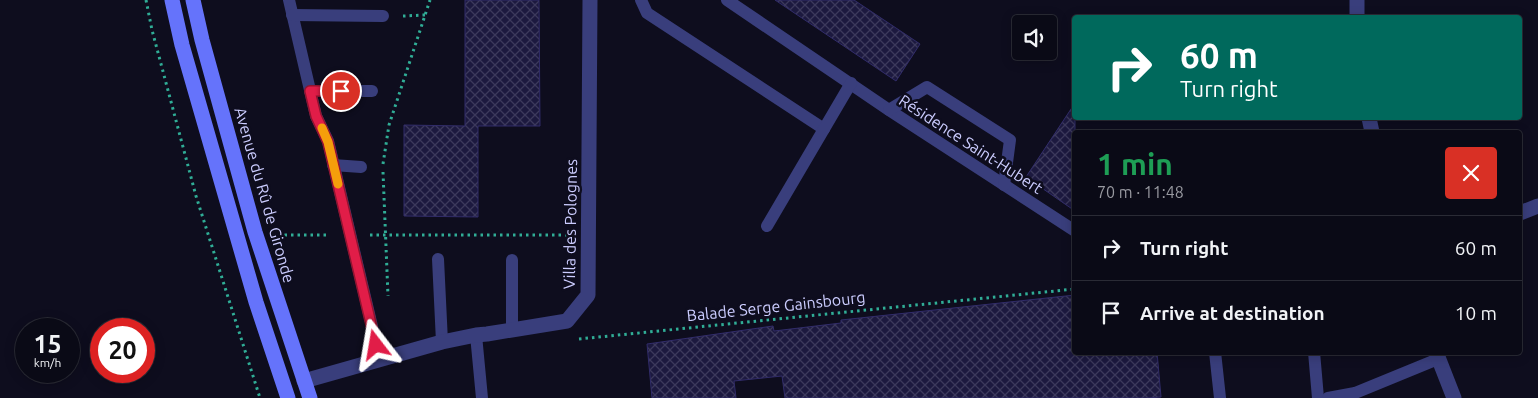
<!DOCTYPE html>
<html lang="en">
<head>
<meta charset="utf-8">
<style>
  body { margin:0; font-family:Ubuntu,sans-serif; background:#13131f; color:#f1f3f6; height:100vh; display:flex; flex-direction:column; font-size:19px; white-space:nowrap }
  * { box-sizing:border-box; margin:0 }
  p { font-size:16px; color:#999aa1 }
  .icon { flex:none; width:28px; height:28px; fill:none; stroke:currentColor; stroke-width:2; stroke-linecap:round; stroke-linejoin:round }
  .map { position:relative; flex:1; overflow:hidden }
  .drawer { position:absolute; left:1072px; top:130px; width:450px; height:225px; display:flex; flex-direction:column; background:#0a0a16; border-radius:5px; box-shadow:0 2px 12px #0003,0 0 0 1px #2a2b35 }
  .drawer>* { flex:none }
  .top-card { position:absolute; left:1072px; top:15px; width:450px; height:105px; border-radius:5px; box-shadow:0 2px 12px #0003,0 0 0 1px #2a2b35; background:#00695c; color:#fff; overflow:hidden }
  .controls { position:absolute; left:1012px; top:15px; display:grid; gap:10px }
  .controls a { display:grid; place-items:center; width:45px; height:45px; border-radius:5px; background:#0a0a16; box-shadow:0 2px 12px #0003,0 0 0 1px #2a2b35; font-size:25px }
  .speed { position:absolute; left:15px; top:318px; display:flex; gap:10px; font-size:25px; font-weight:700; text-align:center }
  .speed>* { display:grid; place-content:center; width:65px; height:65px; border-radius:50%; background:#0a0a16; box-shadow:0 2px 12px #0003,0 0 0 1px #2a2b35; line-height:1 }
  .speed small { font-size:12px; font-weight:400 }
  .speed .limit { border:8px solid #d22; background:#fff; color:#111 }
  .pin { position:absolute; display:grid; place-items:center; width:42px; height:42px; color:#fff; margin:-21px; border:2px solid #fff; border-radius:50%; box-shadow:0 1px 5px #0007 }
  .me { position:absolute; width:55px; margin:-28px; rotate:346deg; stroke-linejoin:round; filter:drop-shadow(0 0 4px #0008) }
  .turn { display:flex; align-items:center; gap:18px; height:105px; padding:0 25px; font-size:22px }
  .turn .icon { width:65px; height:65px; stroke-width:2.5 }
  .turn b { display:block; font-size:35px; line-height:42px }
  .round { display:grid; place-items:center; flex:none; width:52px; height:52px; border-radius:5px; background:#13131f }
  .overview { display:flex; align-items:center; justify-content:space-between; height:85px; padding:0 25px }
  h1 { font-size:30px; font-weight:600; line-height:38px; color:#1e9e55 }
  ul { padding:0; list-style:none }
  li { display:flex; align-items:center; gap:15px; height:65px; padding:0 25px; border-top:1px solid #2a2b35 }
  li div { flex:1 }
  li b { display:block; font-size:19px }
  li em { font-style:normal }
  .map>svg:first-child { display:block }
  .building { fill:url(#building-cross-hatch); stroke:#312c6a }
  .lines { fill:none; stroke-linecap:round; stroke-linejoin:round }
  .path { stroke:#30ad96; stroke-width:3; stroke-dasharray:2.5 4; stroke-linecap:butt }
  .lane { stroke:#393e7c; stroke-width:12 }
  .street { stroke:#393e7c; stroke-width:15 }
  .secondary { stroke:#6573fb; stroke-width:15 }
  .route-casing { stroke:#92132f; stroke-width:12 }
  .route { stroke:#e11d48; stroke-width:9 }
  .slow { stroke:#f59e0b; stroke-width:9 }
  .labels { text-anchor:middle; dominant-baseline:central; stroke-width:5; stroke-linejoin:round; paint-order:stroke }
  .street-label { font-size:16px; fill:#cbccfe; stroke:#0e0d1e }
</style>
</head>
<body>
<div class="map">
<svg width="1538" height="398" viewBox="0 0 1538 398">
  <defs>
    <pattern id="building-cross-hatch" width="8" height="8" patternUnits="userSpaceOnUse" patternTransform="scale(1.25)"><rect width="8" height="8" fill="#1c193f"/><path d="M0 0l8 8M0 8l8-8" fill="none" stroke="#3c395c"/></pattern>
  </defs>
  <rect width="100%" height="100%" fill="#0e0d1e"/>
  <g class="building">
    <path d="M465,0H539L540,126H478V217L404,216V125L465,126Z"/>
    <path d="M775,0H854L920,44L896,81Z"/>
    <path d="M1075,103V211L1026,177Z"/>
    <path d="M1075,295V352H1157L1161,397L1147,398H785L782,376L734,381L736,398H652L647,344L773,326L774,331L841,323V320Z"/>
  </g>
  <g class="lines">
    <g class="path">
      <path d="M146,0L152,30L196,196L260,398"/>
      <path d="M403,16L425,15"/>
      <path d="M383,164L389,125L430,0"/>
      <path d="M383,172L388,296"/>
      <path d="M278,235H329"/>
      <path d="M370,235H567"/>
      <path d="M579,339L1075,289"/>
    </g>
    <g class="lane">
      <path d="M289,0L316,116L328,141L380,360"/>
      <path d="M641,0L647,13L824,129"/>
      <path d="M727,0L889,110L1075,231"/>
      <path d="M292,15L383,16"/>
      <path d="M310,91H372"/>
      <path d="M889,110L927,87L1010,140L1004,185"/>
      <path d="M333,165L361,167"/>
      <path d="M767,226L851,83"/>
      <path d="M438,259L442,342"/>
      <path d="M512,330V260"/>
      <path d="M476,335L482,398"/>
      <path d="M1215,352L1220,398"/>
      <path d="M1314,352L1318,398"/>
      <path d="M1328,398L1355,393L1438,359"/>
    </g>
    <g class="street">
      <path d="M1357,0V18"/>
      <path d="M1369,118L1372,132"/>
      <path d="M1520,213L1538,206"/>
      <path d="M1436,352L1454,398"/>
      <path d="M304,381L442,342L476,335L487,334L567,321L588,295L590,0"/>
    </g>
    <g class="secondary">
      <path d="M172,0L182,45L256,302L288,398"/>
      <path d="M193,0L202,40L255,232L310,398"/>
    </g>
  </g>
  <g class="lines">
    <g class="route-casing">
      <path id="route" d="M341,91H310L316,116L328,142L376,345"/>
    </g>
    <use href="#route" class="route"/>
    <path class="slow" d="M322,128L328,142L338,184"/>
  </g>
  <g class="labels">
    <g class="street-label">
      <text transform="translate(971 144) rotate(33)">Résidence Saint-Hubert</text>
      <text transform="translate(265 195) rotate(74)">Avenue du Rû de Gironde</text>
      <text transform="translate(570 224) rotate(-89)">Villa des Polognes</text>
      <text transform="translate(776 306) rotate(-6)">Balade Serge Gainsbourg</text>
    </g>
  </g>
</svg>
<div class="controls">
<a><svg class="icon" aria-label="sound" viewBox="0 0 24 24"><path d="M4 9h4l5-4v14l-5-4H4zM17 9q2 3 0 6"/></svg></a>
</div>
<div class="speed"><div>15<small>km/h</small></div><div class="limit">20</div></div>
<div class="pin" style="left:341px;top:91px;background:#d93025"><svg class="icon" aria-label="arrive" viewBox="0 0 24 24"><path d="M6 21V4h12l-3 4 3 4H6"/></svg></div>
<svg class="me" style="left:376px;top:345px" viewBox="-20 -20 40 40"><path d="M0-17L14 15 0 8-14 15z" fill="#e11d48" stroke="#fff" stroke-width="4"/></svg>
<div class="top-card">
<div class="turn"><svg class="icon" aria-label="right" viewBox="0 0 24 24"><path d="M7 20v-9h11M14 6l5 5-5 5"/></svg><div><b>60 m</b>Turn right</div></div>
</div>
<section class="drawer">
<div class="overview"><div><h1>1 min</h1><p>70 m · 11:48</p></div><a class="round" style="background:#d93025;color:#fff"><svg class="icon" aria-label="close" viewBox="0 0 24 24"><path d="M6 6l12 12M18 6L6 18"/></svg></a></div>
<ul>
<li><svg class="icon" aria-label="right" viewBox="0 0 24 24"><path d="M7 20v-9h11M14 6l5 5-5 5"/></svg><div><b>Turn right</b></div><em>60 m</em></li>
<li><svg class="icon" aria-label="arrive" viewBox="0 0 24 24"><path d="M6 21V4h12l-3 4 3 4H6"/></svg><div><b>Arrive at destination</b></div><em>10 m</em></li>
</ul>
</section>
</div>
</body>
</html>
